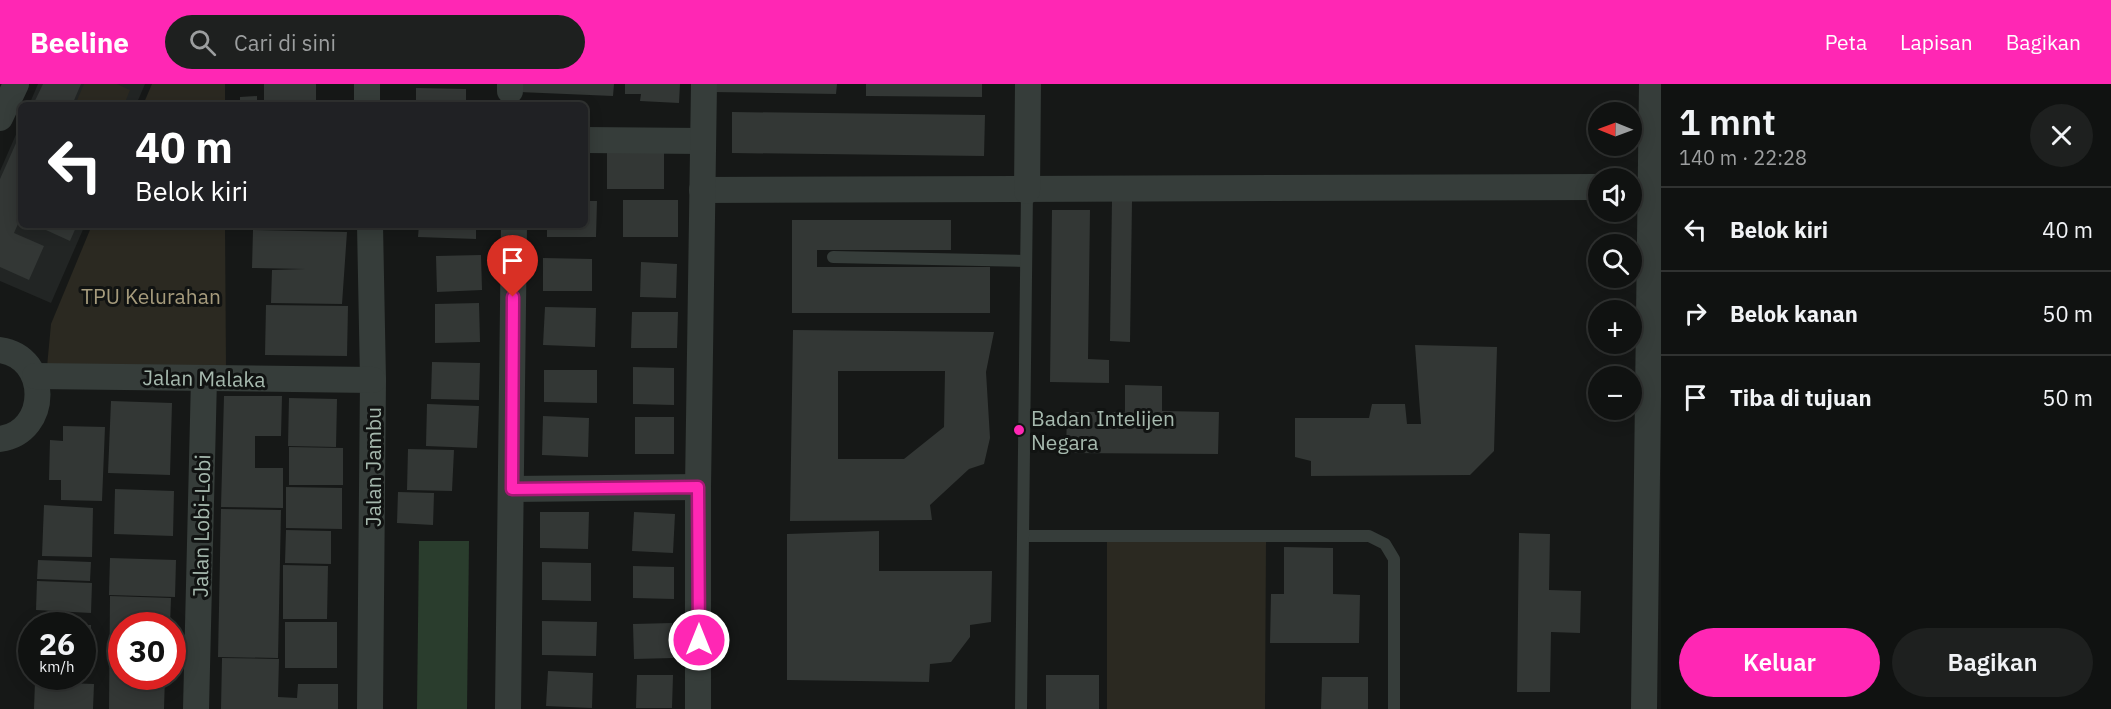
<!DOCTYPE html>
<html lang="id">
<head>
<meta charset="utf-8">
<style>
  body { margin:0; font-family:"IBM Plex Sans",sans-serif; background:#1e201f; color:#f1f3f6; height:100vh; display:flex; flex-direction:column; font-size:22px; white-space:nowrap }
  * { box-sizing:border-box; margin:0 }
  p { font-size:20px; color:#9c9e9f }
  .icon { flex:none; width:33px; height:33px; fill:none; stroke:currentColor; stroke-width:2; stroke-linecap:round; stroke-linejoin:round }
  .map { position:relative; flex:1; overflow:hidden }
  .drawer { display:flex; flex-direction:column; background:#101211; width:450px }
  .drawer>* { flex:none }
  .top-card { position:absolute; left:18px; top:18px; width:570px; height:126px; border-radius:9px; box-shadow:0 3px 15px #0003,0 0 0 2px #303231; background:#202124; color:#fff; overflow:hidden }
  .needle { width:39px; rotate:271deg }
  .fabs { position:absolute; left:1588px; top:18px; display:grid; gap:12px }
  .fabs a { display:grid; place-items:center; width:54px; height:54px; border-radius:50%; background:#101211; box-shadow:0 3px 15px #0003,0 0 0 2px #303231; font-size:30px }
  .speed { position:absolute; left:18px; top:528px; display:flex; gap:12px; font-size:30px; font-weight:700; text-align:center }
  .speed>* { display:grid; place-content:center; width:78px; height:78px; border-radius:50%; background:#101211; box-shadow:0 3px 15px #0003,0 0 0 2px #303231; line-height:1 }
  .speed small { font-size:15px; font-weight:400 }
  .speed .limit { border:9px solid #d22; background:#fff; color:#111 }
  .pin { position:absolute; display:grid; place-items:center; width:51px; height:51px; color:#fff; margin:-62px -26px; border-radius:50% 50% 50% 0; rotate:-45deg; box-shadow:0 0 6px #0007 }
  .pin .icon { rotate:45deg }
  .me { position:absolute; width:66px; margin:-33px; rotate:0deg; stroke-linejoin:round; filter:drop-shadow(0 0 4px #0008) }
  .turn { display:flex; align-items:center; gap:21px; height:126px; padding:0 18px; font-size:27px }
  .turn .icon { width:78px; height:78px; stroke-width:2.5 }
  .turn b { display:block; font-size:42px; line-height:51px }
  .round { display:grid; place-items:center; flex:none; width:63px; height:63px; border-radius:32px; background:#1e201f }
  .head { display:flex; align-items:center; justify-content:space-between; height:102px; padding:0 18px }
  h1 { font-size:36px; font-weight:600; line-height:45px }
  .primary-button { display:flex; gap:12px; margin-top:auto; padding:12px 18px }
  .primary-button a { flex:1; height:69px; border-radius:36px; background:#ff27b4; color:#fff; font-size:24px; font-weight:600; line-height:69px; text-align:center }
  .primary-button a+a { background:#1e201f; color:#f1f3f6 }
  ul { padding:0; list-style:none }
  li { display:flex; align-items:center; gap:18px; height:84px; padding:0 18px; border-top:2px solid #303231 }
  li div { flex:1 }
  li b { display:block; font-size:22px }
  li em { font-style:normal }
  header { display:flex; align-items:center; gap:36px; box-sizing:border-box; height:84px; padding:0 30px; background:#ff27b4; color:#fff }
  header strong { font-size:28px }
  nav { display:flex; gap:33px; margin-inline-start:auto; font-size:21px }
  .search { width:420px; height:54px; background:#1e201f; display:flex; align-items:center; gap:15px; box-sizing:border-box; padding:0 21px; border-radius:33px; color:#9c9e9f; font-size:22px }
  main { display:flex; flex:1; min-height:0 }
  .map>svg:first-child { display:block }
  .built { fill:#222524 }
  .green { fill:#2b2921 }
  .water { fill:#2a3d2d }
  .building { fill:#333735; fill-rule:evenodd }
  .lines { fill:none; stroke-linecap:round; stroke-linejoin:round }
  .lane { stroke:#363d3a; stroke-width:12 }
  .street { stroke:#363d3a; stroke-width:26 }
  .route-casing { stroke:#a61975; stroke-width:15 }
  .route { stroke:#ff27b4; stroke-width:10 }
  .poi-dot { fill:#ff27b4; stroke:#111312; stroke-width:2 }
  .labels { text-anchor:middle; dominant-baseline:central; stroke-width:6; stroke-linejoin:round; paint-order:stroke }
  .park-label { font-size:21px; fill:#a69b7c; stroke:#111312 }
  .street-label { font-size:21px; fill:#a6b9ae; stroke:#111312 }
  .poi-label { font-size:21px; fill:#a6b9ae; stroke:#111312; text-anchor:start }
</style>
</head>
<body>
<header>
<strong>Beeline</strong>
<div class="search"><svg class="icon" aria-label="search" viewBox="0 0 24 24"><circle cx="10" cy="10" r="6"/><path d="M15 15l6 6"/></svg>Cari di sini</div>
<nav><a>Peta</a><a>Lapisan</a><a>Bagikan</a></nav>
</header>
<main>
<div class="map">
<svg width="1661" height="625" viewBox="0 0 1661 625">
  <rect width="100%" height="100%" fill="#161817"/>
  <g class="built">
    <path d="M38,0H145L136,21H29Z"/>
    <path d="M21,39V141H85L51,219L0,197V87Z"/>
  </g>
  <g class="green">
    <path d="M84,0H117L130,6L124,21H75Z"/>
    <path d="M152,0H225V21H143Z"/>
    <path d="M92,141H225L226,284L47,283L51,240Z"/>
    <path d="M1107,456H1266L1265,625H1107Z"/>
  </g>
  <path class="water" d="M419,457H469L467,625H417Z"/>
  <g class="building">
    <path d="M43,0H81L72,21H33Z"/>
    <rect x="264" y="0" width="52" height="21"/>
    <path d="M519,0H614L613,12L519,8Z"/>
    <path d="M625,0H680L679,19L640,17L641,10H625Z"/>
    <path d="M712,0H837L836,10L712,8Z"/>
    <path d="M866,0H982V13L866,12Z"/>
    <path d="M416,4L466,5V21H416Z"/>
    <path d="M257,12V21H240V13Z"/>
    <path d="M732,28L985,31L984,72L732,69Z"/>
    <path d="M21,48V133L14,149L44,162L29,196L0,183V95Z"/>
    <path d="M607,67L664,68V105H607Z"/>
    <rect x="623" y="116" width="55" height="37"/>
    <path d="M1112,116L1132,117L1130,258L1110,257Z"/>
    <path d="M585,117H597L596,153H547V141H585Z"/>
    <path d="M1052,126H1090L1088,275L1109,276V299L1050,298Z"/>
    <path d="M792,136H951V166H817V183H990V229H792Z"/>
    <path d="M35,141H77L70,157Z"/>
    <path d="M260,141H343V146L259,145Z"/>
    <path d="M419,141H476V155L418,153Z"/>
    <path d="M253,146L347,148L342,220L271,219L272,186L305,185L252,184Z"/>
    <path d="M481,171L482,206L437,208L436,172Z"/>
    <path d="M543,174L592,175V207H543Z"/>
    <path d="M641,178L677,180L676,214L640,213Z"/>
    <path d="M479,219L480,258L435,259V220Z"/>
    <path d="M266,221L348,222L347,272L265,271Z"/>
    <path d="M545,223L596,224L595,263L543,261Z"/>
    <path d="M632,228H678L677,264H631Z"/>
    <path d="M793,246L994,248L986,288L990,354L984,380L969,385L930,421L932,436L790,437ZM838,287H945L944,343L904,375H838Z"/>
    <path d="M1415,261L1497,263L1494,367L1470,391L1311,392V377L1295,373V334H1369L1372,320H1405L1407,340H1421Z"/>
    <path d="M432,278L480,279L479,316L431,315Z"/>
    <path d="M633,283L674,284V321L633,320Z"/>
    <path d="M544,286H597V319L544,318Z"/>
    <path d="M1125,301L1162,302V327L1219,328L1218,370L1066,369L1067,328H1125Z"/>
    <path d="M224,312H282L281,352H255V384H283V424L221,423Z"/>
    <path d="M289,314L337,315L336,363L288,362Z"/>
    <path d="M111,317L172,319L170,391L108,389Z"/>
    <path d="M427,320L479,322L477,364L426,362Z"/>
    <path d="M543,332L589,334L588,373L542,371Z"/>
    <rect x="635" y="333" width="39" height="37"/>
    <path d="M63,342L105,343L102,417L61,416V396H49L50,356L63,357Z"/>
    <path d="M289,363L343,364V401H289Z"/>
    <path d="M408,365L454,366L452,407L407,406Z"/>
    <path d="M286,403L342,404V445L286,444Z"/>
    <path d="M115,405L174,407L173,452L114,450Z"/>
    <path d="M398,408L434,409L433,441L397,439Z"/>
    <path d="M44,421L93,424L92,473L42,472Z"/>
    <path d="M221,425L281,426L278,574L218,573Z"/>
    <path d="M540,428H589L588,465L540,464Z"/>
    <path d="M634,428L675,430L673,469L632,467Z"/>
    <path d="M286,446L331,447V480L285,479Z"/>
    <path d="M879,447V487H992L991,538L970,541V553L951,578L930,580L929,598L787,596V450Z"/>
    <path d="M1519,449L1550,450L1549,506L1581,507L1580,549L1551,548L1550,608H1517Z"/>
    <path d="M1284,463L1333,464V510L1360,511L1359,559H1270L1271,510H1284Z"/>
    <path d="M110,474L176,476L175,513L109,511Z"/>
    <path d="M38,476L91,478L90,497L37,495Z"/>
    <path d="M542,478L591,479V517L542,516Z"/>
    <path d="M283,481L328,482L327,535H283Z"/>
    <path d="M633,482L674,483V515L633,514Z"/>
    <path d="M37,497L92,499L91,529L36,526Z"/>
    <path d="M110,512L171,514L170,542H122V592H165L164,625H109Z"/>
    <path d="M542,537L597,538L596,572L542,571Z"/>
    <rect x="285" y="538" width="52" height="46"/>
    <path d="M672,539L673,574L634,575L633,540Z"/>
    <path d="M82,541H91L89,593L82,592Z"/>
    <path d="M222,574L279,575L278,613L297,614L298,600H338V625H221Z"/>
    <path d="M548,587L593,589L592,624L546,622Z"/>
    <path d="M637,591H673L672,624H636Z"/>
    <rect x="1046" y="591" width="53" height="34"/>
    <path d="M1322,593H1368V625H1321Z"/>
    <path d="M35,598L94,600L93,625H34Z"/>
  </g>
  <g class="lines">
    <g class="lane">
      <path d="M833,173L1026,177"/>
      <path d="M1023,452H1369L1385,460L1394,475V625"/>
      <path d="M1021,625L1027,107"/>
    </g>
    <g class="street">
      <path d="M367,0V21"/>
      <path d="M510,0V7"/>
      <path d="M0,34L16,0"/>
      <path d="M585,56L702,57"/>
      <path d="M702,106L1599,103"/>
      <path d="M1027,107L1028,0"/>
      <path d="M370,141L373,296L370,625"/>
      <path d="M0,266C50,273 50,348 0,355"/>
      <path d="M35,292L373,296"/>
      <path d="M512,405L698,403"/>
      <path d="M196,625L204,294"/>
      <path d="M508,625L514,141"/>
      <path d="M698,625V403L704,0"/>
      <path d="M1644,625L1652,0"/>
    </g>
  </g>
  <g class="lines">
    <g class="route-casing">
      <path id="route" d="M513,213L512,405L698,403L699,556"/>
    </g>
    <use href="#route" class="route"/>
  </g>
  <circle class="poi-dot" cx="1019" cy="346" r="6"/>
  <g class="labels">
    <g class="park-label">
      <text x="151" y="212">TPU Kelurahan</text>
    </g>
    <g class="street-label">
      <text transform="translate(204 294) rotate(1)">Jalan Malaka</text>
      <text transform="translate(373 383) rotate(-90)">Jalan Jambu</text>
      <text transform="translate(201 442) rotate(-89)">Jalan Lobi-Lobi</text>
    </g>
    <g class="poi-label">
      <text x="1031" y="334">Badan Intelijen<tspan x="1031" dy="24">Negara</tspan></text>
    </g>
  </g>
</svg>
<div class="fabs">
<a><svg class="needle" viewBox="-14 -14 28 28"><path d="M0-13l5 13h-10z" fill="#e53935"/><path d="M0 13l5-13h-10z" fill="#9c9e9f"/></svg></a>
<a><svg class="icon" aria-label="sound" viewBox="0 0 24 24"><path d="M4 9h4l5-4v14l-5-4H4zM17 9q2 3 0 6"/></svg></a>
<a><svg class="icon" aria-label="search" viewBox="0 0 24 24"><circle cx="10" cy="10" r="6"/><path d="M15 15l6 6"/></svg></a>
<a>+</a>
<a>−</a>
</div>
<div class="speed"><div>26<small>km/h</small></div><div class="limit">30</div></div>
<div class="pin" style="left:513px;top:213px;background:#d93025"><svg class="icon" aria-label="arrive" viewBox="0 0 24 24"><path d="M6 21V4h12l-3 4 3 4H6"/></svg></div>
<svg class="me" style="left:699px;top:556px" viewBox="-20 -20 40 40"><circle r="17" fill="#ff27b4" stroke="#fff" stroke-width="3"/><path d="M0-11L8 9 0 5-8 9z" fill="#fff"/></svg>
<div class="top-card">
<div class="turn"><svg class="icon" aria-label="left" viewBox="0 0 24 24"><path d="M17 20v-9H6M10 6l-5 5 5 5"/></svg><div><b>40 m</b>Belok kiri</div></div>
</div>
</div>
<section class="drawer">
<div class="head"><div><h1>1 mnt</h1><p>140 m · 22:28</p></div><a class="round"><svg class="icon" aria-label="close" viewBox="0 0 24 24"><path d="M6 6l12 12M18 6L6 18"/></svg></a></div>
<ul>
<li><svg class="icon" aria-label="left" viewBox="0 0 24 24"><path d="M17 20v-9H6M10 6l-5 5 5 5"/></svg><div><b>Belok kiri</b></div><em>40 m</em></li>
<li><svg class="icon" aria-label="right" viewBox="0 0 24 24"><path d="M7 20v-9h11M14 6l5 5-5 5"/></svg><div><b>Belok kanan</b></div><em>50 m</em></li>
<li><svg class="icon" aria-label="arrive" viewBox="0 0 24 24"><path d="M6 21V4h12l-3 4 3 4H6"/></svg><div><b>Tiba di tujuan</b></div><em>50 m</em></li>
</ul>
<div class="primary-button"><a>Keluar</a><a>Bagikan</a></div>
</section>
</main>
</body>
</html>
